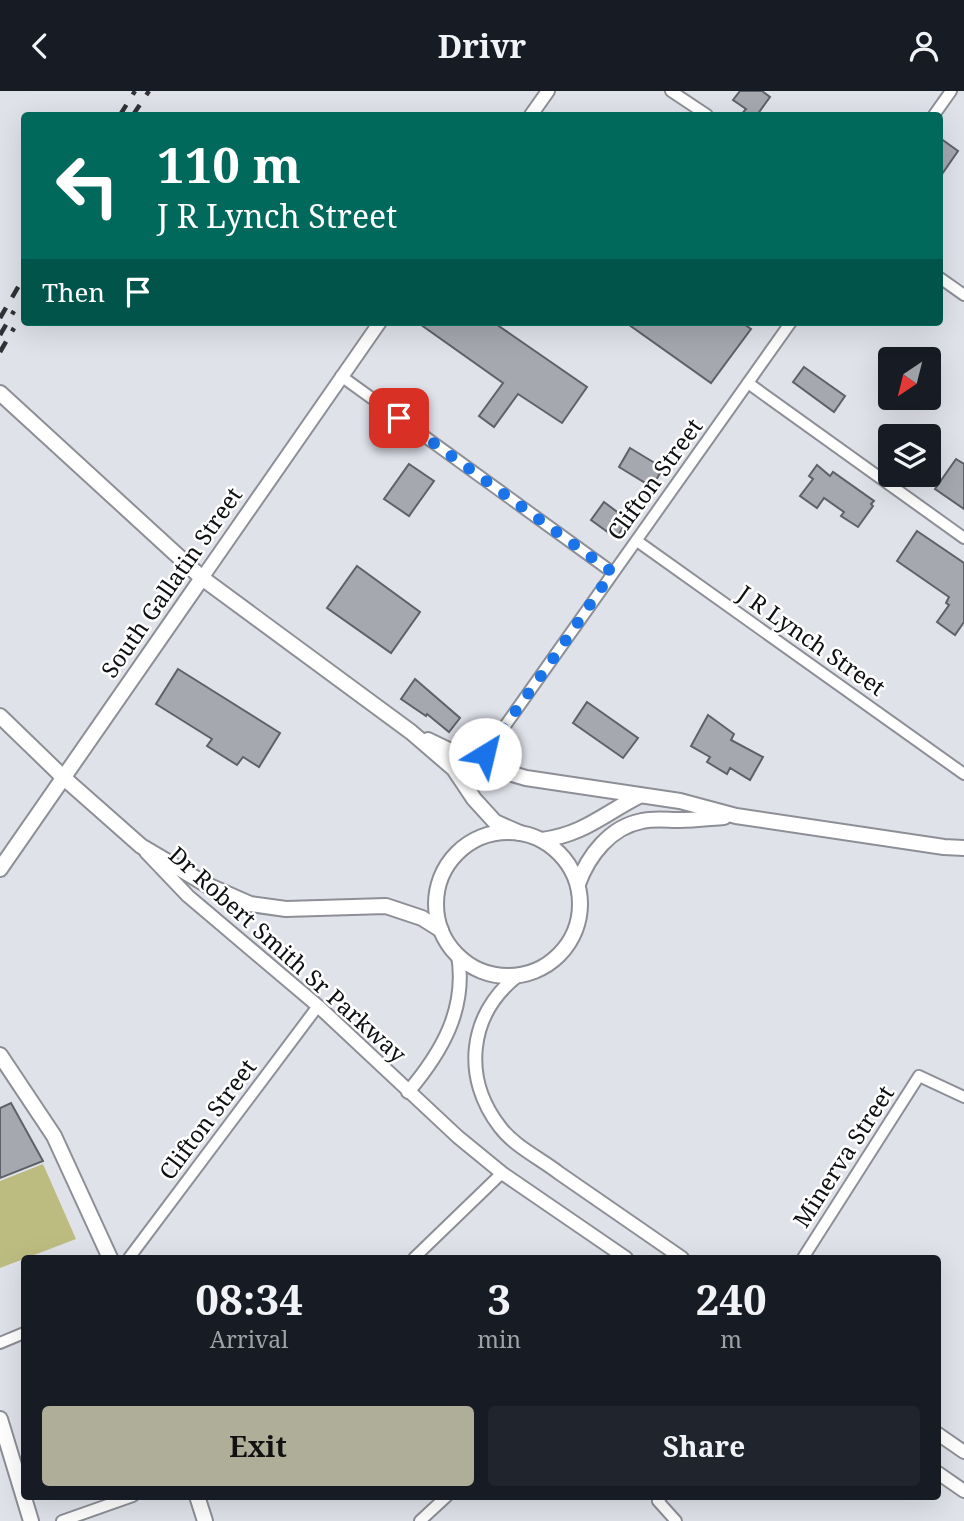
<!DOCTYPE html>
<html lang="en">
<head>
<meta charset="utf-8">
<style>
  body { margin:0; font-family:"Noto Serif",serif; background:#20242c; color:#f1f3f6; height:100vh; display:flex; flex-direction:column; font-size:26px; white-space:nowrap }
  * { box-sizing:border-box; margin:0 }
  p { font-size:23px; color:#9ea1a6 }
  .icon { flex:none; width:38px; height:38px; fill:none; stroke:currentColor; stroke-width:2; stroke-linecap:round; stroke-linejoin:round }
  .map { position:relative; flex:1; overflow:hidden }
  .details { position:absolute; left:21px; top:1164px; width:920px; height:245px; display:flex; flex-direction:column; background:#171b24; border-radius:7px; box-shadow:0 7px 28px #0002 }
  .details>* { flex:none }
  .hud { position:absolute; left:21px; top:21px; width:922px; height:214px; border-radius:7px; box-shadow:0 7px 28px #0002; background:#00695c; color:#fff; overflow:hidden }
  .needle { width:46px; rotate:215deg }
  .buttons { position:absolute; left:878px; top:256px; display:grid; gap:14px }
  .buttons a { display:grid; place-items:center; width:63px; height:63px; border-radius:7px; background:#171b24; box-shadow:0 7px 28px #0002; font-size:35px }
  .pin { position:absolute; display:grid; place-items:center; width:60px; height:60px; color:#fff; margin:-30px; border-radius:14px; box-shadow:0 4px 10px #0006 }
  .me { position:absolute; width:77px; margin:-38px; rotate:36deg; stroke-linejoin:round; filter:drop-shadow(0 0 5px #0008) }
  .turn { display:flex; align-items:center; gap:24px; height:147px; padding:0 21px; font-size:32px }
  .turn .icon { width:91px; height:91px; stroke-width:2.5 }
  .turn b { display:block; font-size:49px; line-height:60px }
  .then { display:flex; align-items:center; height:66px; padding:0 21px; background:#0003; gap:14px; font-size:26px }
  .eta { display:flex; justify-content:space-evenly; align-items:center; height:119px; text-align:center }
  .eta b { font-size:42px; font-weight:700; line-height:49px }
  .button { display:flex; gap:14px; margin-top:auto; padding:14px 21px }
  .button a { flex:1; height:80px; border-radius:7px; background:#aeae99; color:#111; font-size:28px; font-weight:700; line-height:80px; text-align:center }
  .button a+a { background:#20242c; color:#f1f3f6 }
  header { display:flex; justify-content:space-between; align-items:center; height:91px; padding:0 21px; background:#171b24; font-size:32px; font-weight:700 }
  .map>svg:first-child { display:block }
  .green { fill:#bdbc80 }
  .building { fill:#a6a8af; stroke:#5f6168; stroke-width:2 }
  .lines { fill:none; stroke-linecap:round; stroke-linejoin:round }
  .minor-casing { stroke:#8d8f96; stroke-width:14 }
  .tertiary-casing { stroke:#8d8f96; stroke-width:16 }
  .secondary-casing { stroke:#8d8f96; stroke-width:18 }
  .minor { stroke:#fff; stroke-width:10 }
  .tertiary { stroke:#fff; stroke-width:12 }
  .secondary { stroke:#fff; stroke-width:14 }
  .rail { stroke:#313236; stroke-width:4.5; stroke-dasharray:12 12; stroke-linecap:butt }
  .route { stroke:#1a73e8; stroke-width:12; stroke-dasharray:0 21.6 }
  .labels { text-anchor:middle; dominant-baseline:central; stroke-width:5; stroke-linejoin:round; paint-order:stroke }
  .street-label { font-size:23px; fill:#0e0f12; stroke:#fff }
</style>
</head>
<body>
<header><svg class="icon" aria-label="back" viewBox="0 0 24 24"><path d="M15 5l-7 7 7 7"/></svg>Drivr<svg class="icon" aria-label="person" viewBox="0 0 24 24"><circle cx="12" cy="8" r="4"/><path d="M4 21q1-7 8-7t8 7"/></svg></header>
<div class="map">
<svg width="964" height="1430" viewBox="0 0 964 1430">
  <rect width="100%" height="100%" fill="#e0e2ea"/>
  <path class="green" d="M43,1073L76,1148L0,1177V1090Z"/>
  <g class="building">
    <path d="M740,0H762L770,6L757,24H741L746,18L733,9Z"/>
    <path d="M940,47L958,60L940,86Z"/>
    <path d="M417,231H493L587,296L562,332L518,303L494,336L479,325L503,292Z"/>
    <path d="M625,231H741L751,238L711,292Z"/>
    <path d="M804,276L845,305L834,321L793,291Z"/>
    <path d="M630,357L663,377L652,396L619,376Z"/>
    <path d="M956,368L964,373V418L935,398Z"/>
    <path d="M409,373L434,390L409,425L384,408Z"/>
    <path d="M817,374L830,385L833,381L874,410L871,413L873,415L858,436L841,425L844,421L824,407L817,417L800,405L813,388L809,385Z"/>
    <path d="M604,411L628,429L616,447L591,429Z"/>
    <path d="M917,440L964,472V531L955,544L937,531L949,514L946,512L949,506L897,470Z"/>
    <path d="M357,475L420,521L391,562L327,517Z"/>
    <path d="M178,578L280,642L259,676L243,666L237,674L207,655L212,648L156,613Z"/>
    <path d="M415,588L460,627L449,641L427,623L426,625L401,608Z"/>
    <path d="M587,611L638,647L623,667L573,632Z"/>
    <path d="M708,624L734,643L731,649L763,666L750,689L730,677L727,683L707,671L710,666L691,655Z"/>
    <path d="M11,1012L43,1070L0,1087V1017Z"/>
  </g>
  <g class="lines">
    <g class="minor-casing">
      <g id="minor">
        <path d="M671,0L707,24"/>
        <path d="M934,24L951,0"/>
        <path d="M940,187L964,204"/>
        <path d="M341,285L612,481"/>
        <path d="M748,292L964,447"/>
        <path d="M637,450L964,683"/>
        <path d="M478,673L791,231"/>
        <path d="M129,1167L318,915"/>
        <path d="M414,1167L502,1082"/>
        <path d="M803,1167L919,985L964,1006"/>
        <path d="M0,1252L24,1242"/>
        <path d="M662,1405L658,1410L676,1430"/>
        <path d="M62,1430L133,1405"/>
        <path d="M420,1430L447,1405"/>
      </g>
    </g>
    <g class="tertiary-casing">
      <g id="tertiary">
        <path d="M531,24L548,0"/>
        <path d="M202,487L380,231"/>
        <path d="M146,761L188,805L318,915L458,1046L502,1082L626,1167"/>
        <path d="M517,885C468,924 462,987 500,1036C514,1055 541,1068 559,1082C600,1110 641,1139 682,1167"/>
        <path d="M408,1001C442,961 467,918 458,864"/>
        <path d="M938,1343L964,1361"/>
        <path d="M938,1382L964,1400"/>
      </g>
    </g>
    <g class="secondary-casing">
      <g id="secondary">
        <path d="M0,302L202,487L411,641L454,678L474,708L495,731L520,742"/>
        <path d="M0,625L64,687L141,755L207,794L250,813L286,818L386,815L422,827L441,839"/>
        <path d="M428,649L478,673L526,687L680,710L736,725L944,756L964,757"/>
        <circle cx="508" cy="813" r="72"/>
        <path d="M542,749C584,743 602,724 639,705"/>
        <path d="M0,778L202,487"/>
        <path d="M578,793C588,765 610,736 642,730C654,727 668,729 680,729C695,729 710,727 724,726"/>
        <path d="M0,964L54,1045L110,1167"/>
        <path d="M0,1328L31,1430"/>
        <path d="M197,1405L205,1430"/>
      </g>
    </g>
    <use href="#minor" class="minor"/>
    <use href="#tertiary" class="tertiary"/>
    <use href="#secondary" class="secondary"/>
    <g class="rail">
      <path d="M120,24L135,0"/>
      <path d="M133,24L149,0"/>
      <path d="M0,227L24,186"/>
      <path d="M0,244L14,220"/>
      <path d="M0,261L14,237"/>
    </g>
  </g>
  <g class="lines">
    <path class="route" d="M399,327L612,481L560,558L485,663"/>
  </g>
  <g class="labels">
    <g class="street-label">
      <text transform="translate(654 388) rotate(-54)">Clifton Street</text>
      <text transform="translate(171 491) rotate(-55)">South Gallatin Street</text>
      <text transform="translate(812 549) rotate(35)">J R Lynch Street</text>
      <text transform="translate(288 863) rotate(42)">Dr Robert Smith Sr Parkway</text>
      <text transform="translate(207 1028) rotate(-53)">Clifton Street</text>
      <text transform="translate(843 1065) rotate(-57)">Minerva Street</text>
    </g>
  </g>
</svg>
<div class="buttons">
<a><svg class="needle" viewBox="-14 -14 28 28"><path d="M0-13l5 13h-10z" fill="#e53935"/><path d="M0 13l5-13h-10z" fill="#9ea1a6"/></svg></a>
<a><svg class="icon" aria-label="layers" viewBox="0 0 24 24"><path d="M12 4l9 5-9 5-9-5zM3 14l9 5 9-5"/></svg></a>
</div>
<div class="pin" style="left:399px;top:327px;background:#d93025"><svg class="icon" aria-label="arrive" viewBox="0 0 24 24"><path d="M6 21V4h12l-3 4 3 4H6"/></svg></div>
<svg class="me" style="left:485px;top:663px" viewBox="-20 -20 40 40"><circle r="19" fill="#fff"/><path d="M0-13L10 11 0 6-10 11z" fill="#1a73e8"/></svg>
<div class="hud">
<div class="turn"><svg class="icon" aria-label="left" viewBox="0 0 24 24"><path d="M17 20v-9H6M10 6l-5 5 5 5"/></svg><div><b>110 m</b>J R Lynch Street</div></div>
<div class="then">Then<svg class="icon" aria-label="arrive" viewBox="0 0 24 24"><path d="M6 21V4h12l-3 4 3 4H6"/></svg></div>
</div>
<section class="details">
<div class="eta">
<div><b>08:34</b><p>Arrival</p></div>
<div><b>3</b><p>min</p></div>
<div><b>240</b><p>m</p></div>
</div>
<div class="button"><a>Exit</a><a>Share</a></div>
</section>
</div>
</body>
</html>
